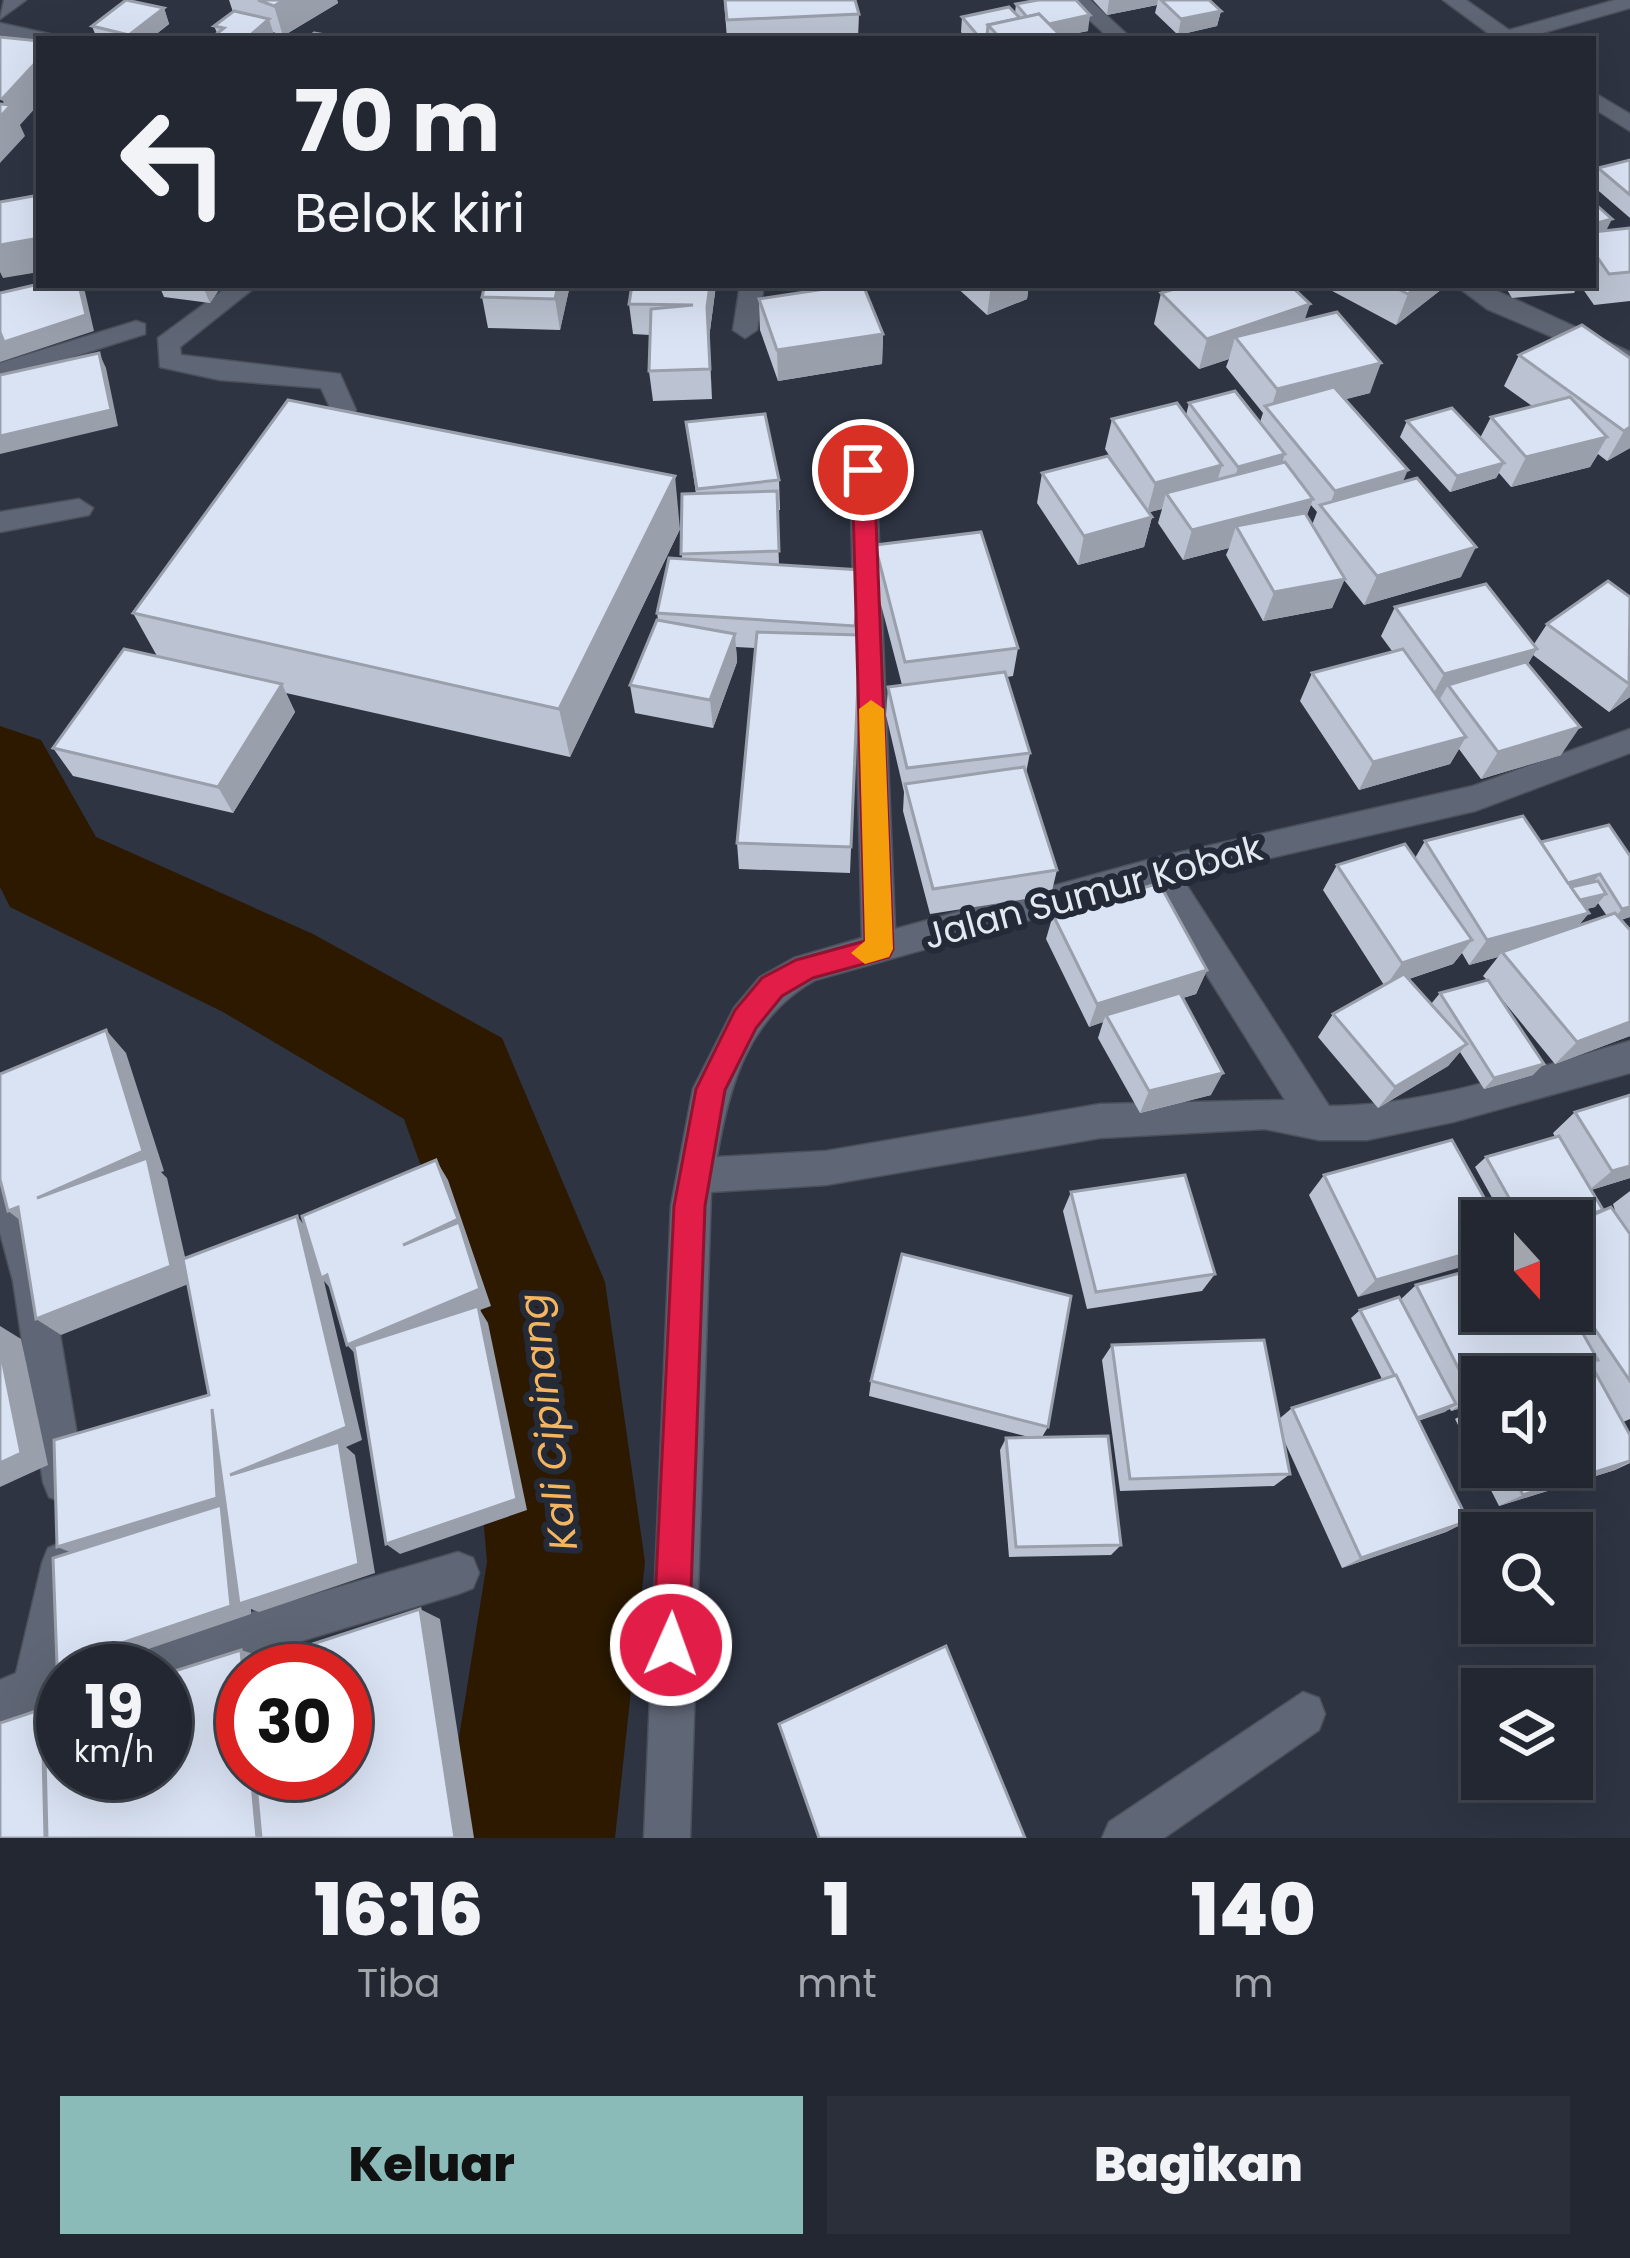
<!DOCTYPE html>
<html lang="id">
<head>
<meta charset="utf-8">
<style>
  body { margin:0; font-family:Poppins,sans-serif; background:#2a2f3a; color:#f1f3f6; height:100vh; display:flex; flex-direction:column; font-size:45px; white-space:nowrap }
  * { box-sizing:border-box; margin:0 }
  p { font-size:39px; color:#a2a5ac }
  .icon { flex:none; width:66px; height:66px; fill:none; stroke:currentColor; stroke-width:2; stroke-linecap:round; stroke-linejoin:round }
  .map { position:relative; height:1838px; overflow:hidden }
  .drawer { display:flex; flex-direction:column; background:#222732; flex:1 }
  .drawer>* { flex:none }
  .top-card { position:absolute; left:36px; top:36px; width:1560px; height:252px; border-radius:0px; box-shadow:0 12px 48px #0002,0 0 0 3px #3f444d; background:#222732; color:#f1f3f6; overflow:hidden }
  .needle { width:78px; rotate:159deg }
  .fabs { position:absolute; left:1461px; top:1200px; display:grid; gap:24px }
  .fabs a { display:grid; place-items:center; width:132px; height:132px; border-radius:0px; background:#222732; box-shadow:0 12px 48px #0002,0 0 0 3px #3f444d; font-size:60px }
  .speed { position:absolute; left:36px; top:1644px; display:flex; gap:24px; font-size:60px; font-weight:700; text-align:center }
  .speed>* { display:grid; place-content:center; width:156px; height:156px; border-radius:50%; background:#222732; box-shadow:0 12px 48px #0002,0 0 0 3px #3f444d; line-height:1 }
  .speed small { font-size:30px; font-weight:400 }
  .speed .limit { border:18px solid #d22; background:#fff; color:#111 }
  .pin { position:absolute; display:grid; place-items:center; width:102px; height:102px; color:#fff; margin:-51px; border:6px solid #fff; border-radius:50%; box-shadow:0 3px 12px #0007 }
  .me { position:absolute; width:132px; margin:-66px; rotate:2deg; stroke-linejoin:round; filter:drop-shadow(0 0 9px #0008) }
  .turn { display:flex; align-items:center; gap:42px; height:252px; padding:0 60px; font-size:54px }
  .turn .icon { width:156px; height:156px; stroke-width:2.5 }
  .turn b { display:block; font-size:84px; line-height:102px }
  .eta { display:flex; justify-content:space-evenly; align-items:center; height:204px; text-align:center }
  .eta b { font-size:72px; font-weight:800; line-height:84px }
  .primary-button { display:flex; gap:24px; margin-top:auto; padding:24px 60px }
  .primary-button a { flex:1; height:138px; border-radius:0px; background:#8bbbb9; color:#111; font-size:48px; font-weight:800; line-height:138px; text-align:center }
  .primary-button a+a { background:#2a2f3a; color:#f1f3f6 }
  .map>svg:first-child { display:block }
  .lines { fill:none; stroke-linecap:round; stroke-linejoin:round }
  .river { fill:#2c1900; fill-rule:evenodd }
  .minor-casing { stroke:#4b515c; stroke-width:3 }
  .minor { fill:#5f6675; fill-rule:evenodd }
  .wall { fill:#bbc3d2; fill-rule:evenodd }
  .shaded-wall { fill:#999fab }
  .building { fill:#dae3f4; stroke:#999fab; stroke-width:3 }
  .route { fill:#e11d48; stroke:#92132f; stroke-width:3 }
  .slow { fill:#f59e0b }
  .labels { text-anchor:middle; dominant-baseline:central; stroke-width:12; stroke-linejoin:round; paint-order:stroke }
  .street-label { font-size:36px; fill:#e3e8f1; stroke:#242a37 }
  .water-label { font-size:39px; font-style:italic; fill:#f4b560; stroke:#242a37 }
</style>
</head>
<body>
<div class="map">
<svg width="1630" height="1838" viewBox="0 0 1630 1838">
  <rect width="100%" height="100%" fill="#2e3442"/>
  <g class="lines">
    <path class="river" d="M0,726L41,740L96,837L313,934L502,1038L605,1282L645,1562L615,1838H443L487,1562L463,1282L404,1119L223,1012L10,907L0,887Z"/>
    <g class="minor-casing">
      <g id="minor">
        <path d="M4,0H26L0,19Z"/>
        <path d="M1068,0H1090L1132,39H1110Z"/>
        <path d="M1443,0H1466L1509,30L1615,0H1630V8L1521,39H1496Z"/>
        <path d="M0,23L54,35L57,39H39V43L0,35Z"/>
        <path d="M1593,92L1630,114V131L1593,108Z"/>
        <path d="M230,285H258L180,347L181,355L340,374L356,410L352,416H334L321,388L220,380L160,367L158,338Z"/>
        <path d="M740,285H764L757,330L745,338L733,330Z"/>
        <path d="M1455,285H1484L1630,352V370L1487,309Z"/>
        <path d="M136,321L145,324V334L0,380V363Z"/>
        <path d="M863,461L876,470L895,929L1159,857L1473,786L1630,729V753L1475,811L1182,878L1329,1106C1431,1106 1532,1068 1630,1041V1073L1453,1122L1367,1140H1319L1265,1129L1100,1138L826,1185L711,1192L690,1838H644L671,1206L693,1089L734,1008L760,977L794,958L862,938L850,470ZM1151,886L1285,1100L1100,1104L826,1151L717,1157C729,1085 748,1018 815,980Z"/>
        <path d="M79,499L93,508L89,515L0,532V512Z"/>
        <path d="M0,1148L13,1153L18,1165L51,1281L85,1482L79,1497L64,1503L49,1497L43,1482L13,1281L0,1233Z"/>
        <path d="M63,1542L78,1548L84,1563L57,1688L51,1704L0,1724V1680L16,1673L42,1563L48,1548Z"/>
        <path d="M458,1552L473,1558L479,1573L473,1588L458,1594L165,1682V1671H105L112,1656L127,1649Z"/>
        <path d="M1303,1692L1319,1698L1325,1714L1319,1730L1164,1838H1102L1109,1822Z"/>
      </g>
    </g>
    <use href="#minor" class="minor"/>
  </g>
  <g class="wall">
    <path d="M229,0H337L338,3L283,36L273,32L274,35L269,39H210L217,33L214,26L233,12Z"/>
    <path d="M724,0L859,14L858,39H727Z"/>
    <path d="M1093,0H1209L1221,11L1217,26L1178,35L1155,13L1157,5L1107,15Z"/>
    <path d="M1016,4L1088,31L1061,36L1064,39H966L961,32L962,17L1015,13Z"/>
    <path d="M164,8L169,24L150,39H97L92,26Z"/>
    <path d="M1630,160V218L1593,186V180L1598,168Z"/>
    <path d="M1593,202L1606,230L1630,228V301L1594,305L1580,285H1593Z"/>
    <path d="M159,285H222L210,303L164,297Z"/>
    <path d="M570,285L560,330L488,328L482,297Z"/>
    <path d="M632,285H716L709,338L712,399L653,401L649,371L650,335L633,334L629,304Z"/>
    <path d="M954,285H1029L1027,299L987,315Z"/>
    <path d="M1321,285H1447L1396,325Z"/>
    <path d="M1504,285H1578L1574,293L1512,298Z"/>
    <path d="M1161,293L1304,320L1370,393L1345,399L1403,482L1461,577L1364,605L1344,580L1332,608L1263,621L1226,555L1229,548L1183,560L1158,523L1162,509L1148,512L1152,517L1144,547L1078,565L1037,503L1042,473L1126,481L1105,449L1112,419L1186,415L1189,403L1260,422L1263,413L1226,367L1229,359L1199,369L1154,324ZM1311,505L1317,512L1312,525L1306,516Z"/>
    <path d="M759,299L883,334L882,364L778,381L760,330Z"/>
    <path d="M1519,355L1630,358V448L1607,461L1598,454L1590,467L1511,487L1499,473L1496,478L1450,492L1400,437L1407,421L1480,438L1491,417L1532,406L1504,386Z"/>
    <path d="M686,422L779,480L780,510H777L779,565L860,599L856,635H860L850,873L739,869L737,843L755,648L736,647L737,662L713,728L635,713L630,685L658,620L657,613L682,559V494H696Z"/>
    <path d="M680,529L570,757L286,693L295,712L233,813L73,776L53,748L157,656L133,613Z"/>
    <path d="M875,545L1018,648L1013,676L1007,677L1030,753L1026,773L1057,870L1051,895L930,914L903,811L904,792L886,715L888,687L902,685L873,574Z"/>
    <path d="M1630,597V697L1609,712L1533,655L1528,664L1561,755L1481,779L1459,749L1450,764L1359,790L1300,701L1312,673L1392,651L1381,636L1395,607L1534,644L1547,624Z"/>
    <path d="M1425,841L1541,842L1630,856V917L1621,920L1630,1036L1555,1064L1496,992L1533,1075L1484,1089L1460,1052L1448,1066L1378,1108L1318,1037L1333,1014L1384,985L1323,890L1337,865L1415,858ZM1598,903L1607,916L1578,926L1589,913L1586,909L1595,907ZM1462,953L1469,965L1498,957L1483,976L1487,980L1440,993L1431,1004L1409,979L1453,964Z"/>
    <path d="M1053,915L1207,970L1196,994L1183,998L1211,1095L1140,1113L1098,1038L1103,1022L1089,1027L1046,939Z"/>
    <path d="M1630,1095V1178L1591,1190L1603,1210L1617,1217L1613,1204L1630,1191V1419L1623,1422L1630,1435V1463L1615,1470L1499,1506L1455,1419L1482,1404V1467H1572L1588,1372L1585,1367L1573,1375L1451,1411L1450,1409L1418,1421L1468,1521L1446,1532L1342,1568L1282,1436L1290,1474L1274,1486L1120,1491L1102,1360L1112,1345L1279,1419L1292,1408L1382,1379L1351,1318L1360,1310L1400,1300L1416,1285L1482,1311H1572V1221H1505L1475,1167L1486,1157L1555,1137L1553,1133L1575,1112Z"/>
    <path d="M1324,1175L1497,1221L1358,1297L1309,1195Z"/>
    <path d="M1071,1192L1215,1274L1202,1291L1087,1309L1063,1211Z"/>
    <path d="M871,1381L1048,1427L1042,1437L1121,1545L1111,1555L1009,1557L1000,1450L1006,1438L1029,1437L869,1396Z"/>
  </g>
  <g class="shaded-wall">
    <path d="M284,0H337L338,3L283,36L274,6Z"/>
    <path d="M1109,0H1158L1157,5L1107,15Z"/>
    <path d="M164,8L169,24L150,39H131L129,35Z"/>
    <path d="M1221,11L1217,26L1178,35L1181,19Z"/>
    <path d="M1090,15L1088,31L1048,39L1035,26Z"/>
    <path d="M269,19L274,35L269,39H246Z"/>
    <path d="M39,59V104L20,125L25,136L0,163V117L7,110L2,99Z"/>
    <path d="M1612,219L1604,235L1593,238V224Z"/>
    <path d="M39,238V272L3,278L0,272V245Z"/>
    <path d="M79,285H81L85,292L94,331L0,362V326Z"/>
    <path d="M205,285H222L210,303L203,287Z"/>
    <path d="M558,285H570L560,330L555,299Z"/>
    <path d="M710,285H716L709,338L712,399L707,307Z"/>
    <path d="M991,285H1029L1027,299L987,315Z"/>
    <path d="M1420,285H1447L1396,325L1408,294Z"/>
    <path d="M1310,304L1300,334L1235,337L1229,359L1199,369L1207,339Z"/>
    <path d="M883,334L882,364L778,381L777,350Z"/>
    <path d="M99,353L106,368L118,426L0,454V436Z"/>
    <path d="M1381,363L1370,393L1275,418L1270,412L1277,389Z"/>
    <path d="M1630,427V448L1607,461L1624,431Z"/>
    <path d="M1607,437L1590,467L1511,487L1526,457Z"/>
    <path d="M1285,454L1275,484L1229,497L1238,467Z"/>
    <path d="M1504,463L1496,478L1450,492L1457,476Z"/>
    <path d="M1222,465L1213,495L1166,493L1162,509L1147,513L1155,483Z"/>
    <path d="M1408,470L1395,500L1327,513L1335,491Z"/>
    <path d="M675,476L680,529L570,757L559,709Z"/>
    <path d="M1313,499L1302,529L1236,526L1229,548L1183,560L1192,530Z"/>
    <path d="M1152,517L1144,547L1078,565L1084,536Z"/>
    <path d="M1476,547L1461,577L1364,605L1377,576Z"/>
    <path d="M1345,579L1332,608L1263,621L1274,592Z"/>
    <path d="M735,634L737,662L713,728L710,700Z"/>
    <path d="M1537,649L1520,677L1448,685L1440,699L1429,702L1444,674Z"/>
    <path d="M1630,683V697L1609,712Z"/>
    <path d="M282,684L295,712L233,813L218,787Z"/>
    <path d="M1580,727L1561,755L1481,779L1498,752Z"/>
    <path d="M1466,737L1450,764L1359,790L1373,762Z"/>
    <path d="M1600,874L1589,887L1569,893L1562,884Z"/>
    <path d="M1606,894L1595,907L1564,915L1575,902Z"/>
    <path d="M1630,907V917L1611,922L1622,909Z"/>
    <path d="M1589,913L1568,938L1502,952L1498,957L1469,965L1487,940Z"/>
    <path d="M1472,940L1453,964L1385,987L1402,963Z"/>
    <path d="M1207,970L1196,994L1109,1020L1106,1015L1103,1022L1089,1027L1097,1004Z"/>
    <path d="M1630,1022V1036L1555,1064L1577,1042Z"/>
    <path d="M106,1030L126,1053L164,1171L161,1172L167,1178L191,1283L61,1335L36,1319L37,1198Z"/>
    <path d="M1467,1044L1448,1066L1378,1108L1395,1087Z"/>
    <path d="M1544,1064L1533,1075L1484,1089L1494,1078Z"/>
    <path d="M1223,1073L1211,1095L1140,1113L1149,1091Z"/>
    <path d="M436,1160L448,1180L491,1306L480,1310L488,1323L527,1510L400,1554L386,1544L362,1361L347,1345L416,1263Z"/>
    <path d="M1630,1166V1178L1588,1191L1612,1171Z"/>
    <path d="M18,1207L33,1230L8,1211Z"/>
    <path d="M297,1216L312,1235L336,1295L324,1281L362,1440L346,1447L355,1455L375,1573L259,1612L251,1609V1614L84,1671L57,1665L83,1557L57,1547L212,1409Z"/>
    <path d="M1482,1249V1261L1358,1297L1376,1280Z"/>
    <path d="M0,1326L21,1339L48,1465L0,1487Z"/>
    <path d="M1598,1360L1573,1375L1565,1377H1539Z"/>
    <path d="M1482,1394V1402L1451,1411L1473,1397Z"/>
    <path d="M1456,1404L1445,1412L1406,1425L1416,1418Z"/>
    <path d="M1630,1461L1615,1470L1499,1506L1523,1495Z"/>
    <path d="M1468,1521L1446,1532L1342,1568L1361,1558Z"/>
    <path d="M420,1609L440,1619L474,1838H455Z"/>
    <path d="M241,1650L270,1659L271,1671H243Z"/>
    <path d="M251,1773H281L287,1838H257Z"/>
  </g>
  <g class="building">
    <path d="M126,0L164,8L129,35L92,26Z"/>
    <path d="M258,0H284L274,6Z"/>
    <path d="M725,0H855L859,14L727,20Z"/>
    <path d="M1038,0H1076L1090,15L1049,24L1039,14L1027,17L1016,4Z"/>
    <path d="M1161,0H1209L1221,11L1181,19Z"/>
    <path d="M1009,7L1020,18L988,25L987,36L979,37L962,17Z"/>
    <path d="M234,11L269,19L246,39H210L224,28L214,26Z"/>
    <path d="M1039,14L1064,39H1001L988,25Z"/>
    <path d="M314,33L348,39H308Z"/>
    <path d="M0,37L39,41V59L2,99L0,98Z"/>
    <path d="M0,104L11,105L0,117Z"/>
    <path d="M1630,160V195L1598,168Z"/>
    <path d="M39,195V238L0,245V202Z"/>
    <path d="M1593,202L1612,219L1593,224Z"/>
    <path d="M1630,228V272L1609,274L1593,251V232Z"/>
    <path d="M39,284L79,285L86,315L4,342L0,332V293Z"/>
    <path d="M485,285H558L555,299L482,297Z"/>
    <path d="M632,285H710L707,307L710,369L649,371L651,309L693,305L629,304Z"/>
    <path d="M851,285H863L883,334L777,350L759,299Z"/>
    <path d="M1187,285H1290L1310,304L1207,339L1161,293Z"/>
    <path d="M1390,285H1420L1408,294Z"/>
    <path d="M1337,312L1381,363L1277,389L1235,337Z"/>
    <path d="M1582,325L1630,358V427L1624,431L1519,355Z"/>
    <path d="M99,353L111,410L0,436V375Z"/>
    <path d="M1334,387L1408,470L1335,491L1265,406Z"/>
    <path d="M1235,391L1285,454L1238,467L1189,403Z"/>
    <path d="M1570,397L1607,437L1526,457L1491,417Z"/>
    <path d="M288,400L675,476L559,709L133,613Z"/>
    <path d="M1177,403L1222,465L1155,483L1112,419Z"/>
    <path d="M1452,408L1504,463L1457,476L1407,421Z"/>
    <path d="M765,414L779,480L697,489L686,422Z"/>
    <path d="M1108,456L1152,517L1084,536L1042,473Z"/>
    <path d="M1285,462L1313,499L1192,530L1166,493Z"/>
    <path d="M1417,478L1476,547L1377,576L1320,505Z"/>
    <path d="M777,491L779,551L681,554L682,494Z"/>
    <path d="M1305,513L1345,579L1274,592L1236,526Z"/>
    <path d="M981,532L1018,648L905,662L875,545Z"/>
    <path d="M669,558L861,570L855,626L657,613Z"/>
    <path d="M1608,581L1630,597L1629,684L1547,624Z"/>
    <path d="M1486,584L1537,649L1444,674L1395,607Z"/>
    <path d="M657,620L735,634L710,700L630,685Z"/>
    <path d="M757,632L860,635L851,847L737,843Z"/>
    <path d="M124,649L282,684L218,787L53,748Z"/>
    <path d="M1403,649L1466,737L1373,762L1312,673Z"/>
    <path d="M1526,662L1580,727L1498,752L1448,685Z"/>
    <path d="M1005,672L1030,753L907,768L888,687Z"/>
    <path d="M1024,767L1057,870L933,889L905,784Z"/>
    <path d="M1523,816L1589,913L1487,940L1425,841Z"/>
    <path d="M1609,825L1630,856V907L1622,909L1600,874L1568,883L1541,842Z"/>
    <path d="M1405,844L1472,940L1402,963L1337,865Z"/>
    <path d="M1598,881L1606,894L1580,900L1571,887Z"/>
    <path d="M1159,883L1207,970L1097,1004L1053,915Z"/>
    <path d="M1615,913L1630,930V1022L1577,1042L1502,952Z"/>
    <path d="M1404,974L1467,1044L1395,1087L1333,1014Z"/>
    <path d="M1488,980L1544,1064L1494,1078L1440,993Z"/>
    <path d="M1180,993L1223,1073L1149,1091L1106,1015Z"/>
    <path d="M106,1030L143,1151L37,1198L147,1158L171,1266L36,1319L18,1207L8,1211L0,1179V1074Z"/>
    <path d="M1630,1095V1166L1612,1171L1575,1112Z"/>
    <path d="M1559,1136L1603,1210L1569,1221H1522L1486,1157Z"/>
    <path d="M1452,1140L1497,1221H1482V1249L1376,1280L1324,1175Z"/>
    <path d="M436,1160L458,1219L403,1245L459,1222L480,1289L347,1345L327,1275L321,1278L302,1216Z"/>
    <path d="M1185,1175L1215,1274L1096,1292L1071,1192Z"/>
    <path d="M1611,1207L1630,1234V1381L1572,1295V1224Z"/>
    <path d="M297,1216L347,1427L230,1475L339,1442L359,1564L239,1604L212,1409L217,1498L57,1547L54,1440L209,1395L183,1259Z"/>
    <path d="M902,1254L1071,1296L1048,1427L871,1381Z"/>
    <path d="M1482,1267V1311H1570L1598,1360L1539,1377H1482V1394L1473,1397L1416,1285Z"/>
    <path d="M1399,1297L1456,1404L1417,1418L1360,1310Z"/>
    <path d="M478,1306L517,1499L386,1544L354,1346Z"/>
    <path d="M1264,1340L1290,1474L1130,1479L1112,1345Z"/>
    <path d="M0,1349L21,1453L0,1463Z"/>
    <path d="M1594,1370L1630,1435V1461L1523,1495L1508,1467H1572L1571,1377Z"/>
    <path d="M1396,1375L1468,1521L1361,1558L1292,1408Z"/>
    <path d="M1108,1436L1121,1545L1016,1547L1006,1438Z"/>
    <path d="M221,1505L231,1606L57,1665L53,1558Z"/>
    <path d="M420,1609L455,1838H261L255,1773H345V1671H246L245,1666Z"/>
    <path d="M946,1646L1025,1838H819L779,1724Z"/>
    <path d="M241,1650L243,1674V1773H251L257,1838H47L44,1712L63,1706V1773H165V1674Z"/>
    <path d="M42,1709L45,1838H0V1723Z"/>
  </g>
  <path class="route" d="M863,462L874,470L893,949L889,957L813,978L782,996L756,1028L725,1090L705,1206L689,1645L684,1657L671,1663L658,1657L653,1645L674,1206L696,1089L735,1010L762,978L796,960L865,941L852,470Z"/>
  <path class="slow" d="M871,700L884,709L893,949L889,957L865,964L851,953L865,941L859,709Z"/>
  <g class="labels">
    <g class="street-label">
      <text transform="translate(1093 892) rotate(-15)">Jalan Sumur Kobak</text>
    </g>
    <g class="water-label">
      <text transform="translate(548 1422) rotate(-97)">Kali Cipinang</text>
    </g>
  </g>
</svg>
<div class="fabs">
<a><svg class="needle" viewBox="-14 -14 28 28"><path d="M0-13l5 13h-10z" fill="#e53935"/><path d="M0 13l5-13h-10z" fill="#a2a5ac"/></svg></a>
<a><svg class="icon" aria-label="sound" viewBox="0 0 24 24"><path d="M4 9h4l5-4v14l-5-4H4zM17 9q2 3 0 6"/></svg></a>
<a><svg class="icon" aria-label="search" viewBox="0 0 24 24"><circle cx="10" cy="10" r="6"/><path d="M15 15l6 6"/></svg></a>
<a><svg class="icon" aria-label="layers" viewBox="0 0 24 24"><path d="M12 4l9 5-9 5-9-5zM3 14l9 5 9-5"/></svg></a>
</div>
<div class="speed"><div>19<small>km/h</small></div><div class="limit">30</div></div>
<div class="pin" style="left:863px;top:470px;background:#d93025"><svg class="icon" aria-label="arrive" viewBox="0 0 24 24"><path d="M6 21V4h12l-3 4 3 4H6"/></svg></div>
<svg class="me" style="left:671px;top:1645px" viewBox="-20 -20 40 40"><circle r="17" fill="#e11d48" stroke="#fff" stroke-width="3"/><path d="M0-11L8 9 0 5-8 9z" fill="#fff"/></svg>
<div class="top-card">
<div class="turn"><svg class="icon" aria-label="left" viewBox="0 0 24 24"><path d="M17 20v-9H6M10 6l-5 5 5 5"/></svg><div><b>70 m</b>Belok kiri</div></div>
</div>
</div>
<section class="drawer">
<div class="eta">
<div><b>16:16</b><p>Tiba</p></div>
<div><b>1</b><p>mnt</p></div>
<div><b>140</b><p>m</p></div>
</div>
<div class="primary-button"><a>Keluar</a><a>Bagikan</a></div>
</section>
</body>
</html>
